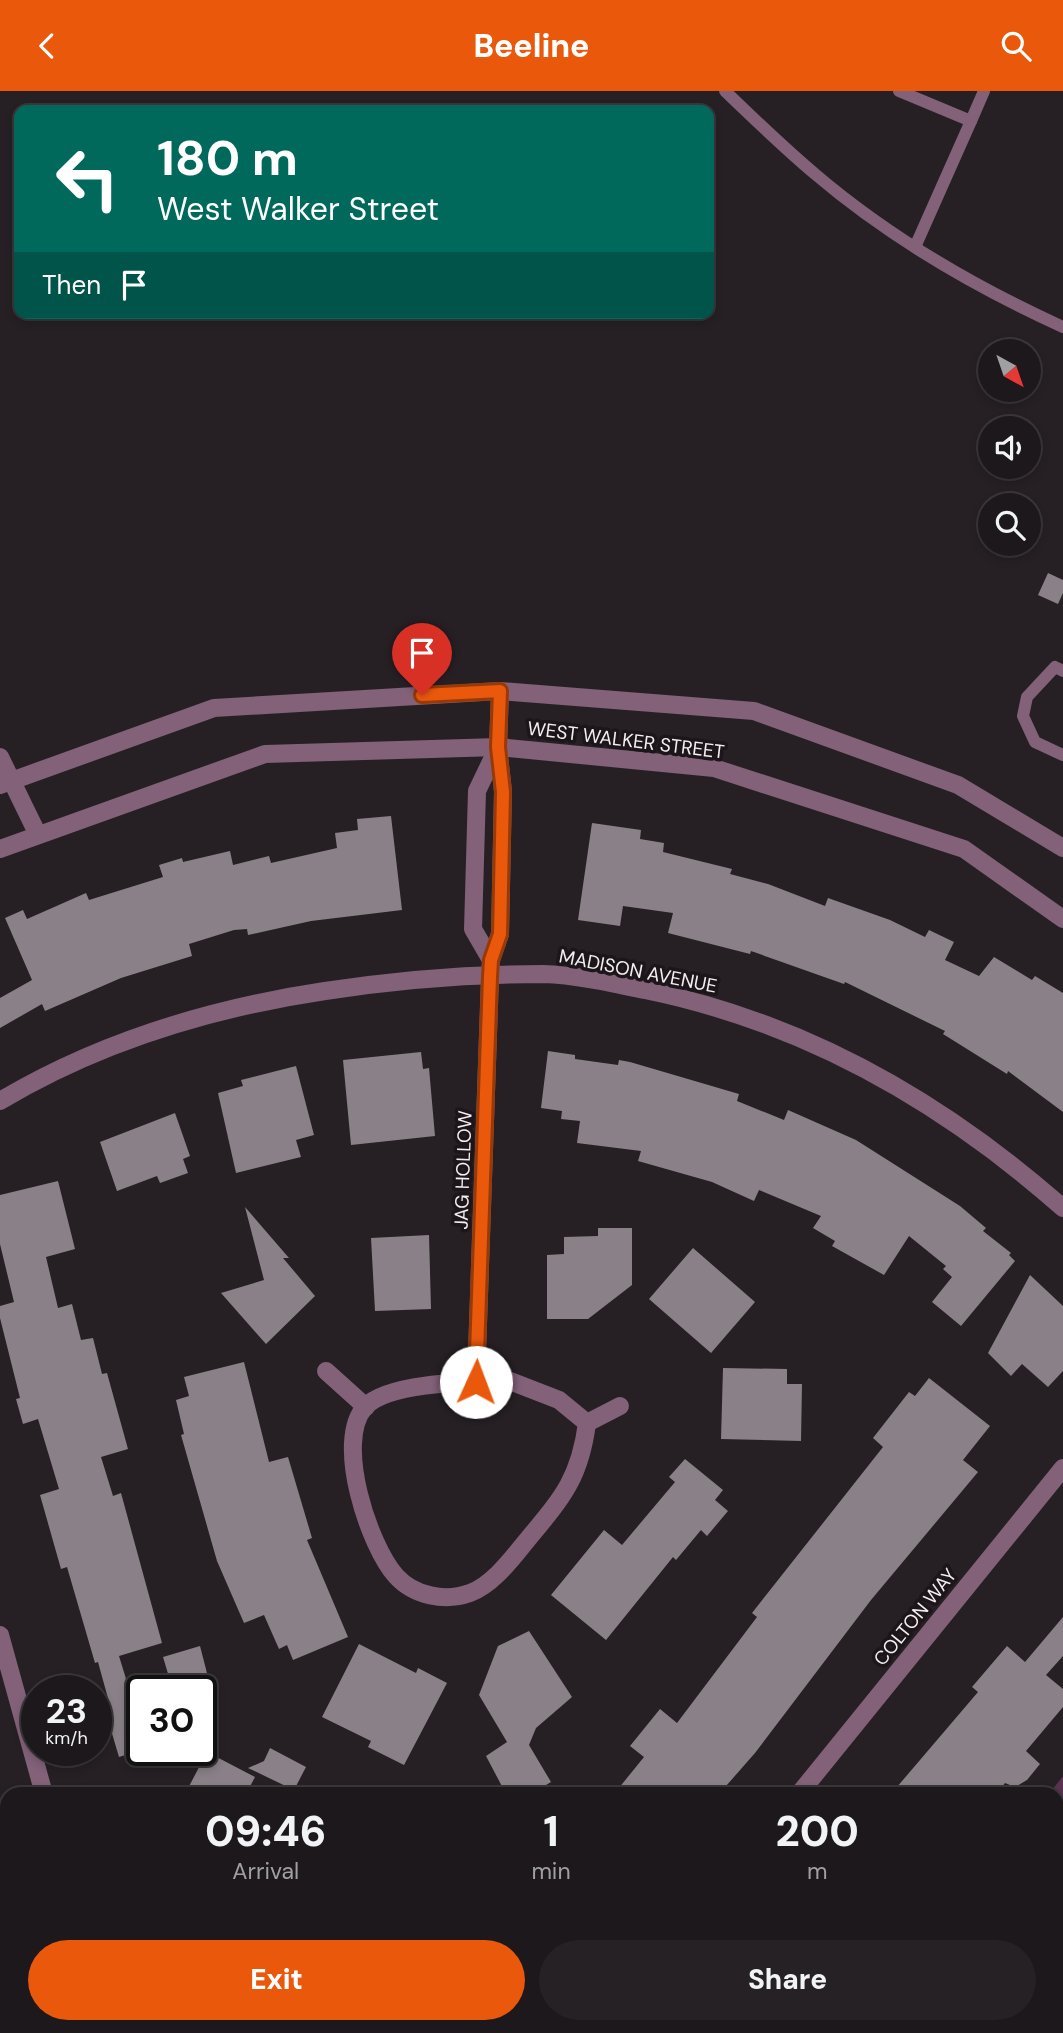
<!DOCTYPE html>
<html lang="en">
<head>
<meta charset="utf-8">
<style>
  body { margin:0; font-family:"DM Sans",sans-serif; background:#252124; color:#f1f3f6; height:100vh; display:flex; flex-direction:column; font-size:26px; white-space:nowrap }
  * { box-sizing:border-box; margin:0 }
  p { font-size:23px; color:#a0a0a3 }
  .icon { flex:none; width:38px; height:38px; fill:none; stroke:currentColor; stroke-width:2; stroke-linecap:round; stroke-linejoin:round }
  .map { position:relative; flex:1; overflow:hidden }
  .panel { position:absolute; left:0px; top:1696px; width:1064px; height:247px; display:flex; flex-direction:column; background:#1c181b; border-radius:21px 21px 0 0; box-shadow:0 4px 10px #0003,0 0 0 2px #3a373a }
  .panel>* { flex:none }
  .guide { position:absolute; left:14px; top:14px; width:700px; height:214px; border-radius:14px; box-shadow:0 4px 10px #0003,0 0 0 2px #3a373a; background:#00695c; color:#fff; overflow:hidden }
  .needle { width:46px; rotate:140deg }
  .buttons { position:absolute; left:978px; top:248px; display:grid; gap:14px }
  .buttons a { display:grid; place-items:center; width:63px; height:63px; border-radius:50%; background:#1c181b; box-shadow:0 4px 10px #0003,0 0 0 2px #3a373a; font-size:35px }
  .speed { position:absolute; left:21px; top:1584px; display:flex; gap:14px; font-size:35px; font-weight:700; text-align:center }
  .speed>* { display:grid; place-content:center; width:91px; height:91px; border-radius:50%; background:#1c181b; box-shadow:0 4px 10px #0003,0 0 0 2px #3a373a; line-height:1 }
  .speed small { font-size:18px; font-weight:400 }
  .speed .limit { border:4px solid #111; border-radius:10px; background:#fff; color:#111 }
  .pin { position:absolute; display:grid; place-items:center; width:60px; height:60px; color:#fff; margin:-72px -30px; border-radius:50% 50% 50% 0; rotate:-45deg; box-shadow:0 0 7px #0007 }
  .pin .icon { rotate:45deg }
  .me { position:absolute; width:77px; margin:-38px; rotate:2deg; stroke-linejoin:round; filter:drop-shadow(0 0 5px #0008) }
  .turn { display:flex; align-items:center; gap:24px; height:147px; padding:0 28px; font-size:32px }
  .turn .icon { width:91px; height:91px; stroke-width:2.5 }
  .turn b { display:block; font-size:49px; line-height:60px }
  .then { display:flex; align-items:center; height:66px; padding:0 28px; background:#0003; gap:14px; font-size:26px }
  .eta { display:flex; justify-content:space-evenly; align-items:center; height:119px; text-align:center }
  .eta b { font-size:42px; font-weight:800; line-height:49px }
  .button { display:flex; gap:14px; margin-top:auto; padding:14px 28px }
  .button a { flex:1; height:80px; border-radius:42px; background:#ea580c; color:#fff; font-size:28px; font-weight:800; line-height:80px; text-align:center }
  .button a+a { background:#252124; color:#f1f3f6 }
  header { display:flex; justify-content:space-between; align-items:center; height:91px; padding:0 28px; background:#ea580c; color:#fff; font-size:32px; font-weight:800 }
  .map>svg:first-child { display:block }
  .green { fill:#5b3151 }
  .water { fill:#22011b; stroke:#61485b; stroke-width:2 }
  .building { fill:#898187 }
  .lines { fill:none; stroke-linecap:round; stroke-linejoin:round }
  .service { stroke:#826179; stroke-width:12 }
  .minor { stroke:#826179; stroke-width:18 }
  .tertiary { stroke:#826179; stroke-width:18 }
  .route-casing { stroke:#983908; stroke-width:18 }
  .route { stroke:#ea580c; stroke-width:12 }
  .labels { text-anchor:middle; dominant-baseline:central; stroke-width:7; stroke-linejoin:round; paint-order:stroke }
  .street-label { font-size:19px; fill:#f3eef1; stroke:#1c161a }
</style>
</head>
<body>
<header><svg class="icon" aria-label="back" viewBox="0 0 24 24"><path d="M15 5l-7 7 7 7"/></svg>Beeline<svg class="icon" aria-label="search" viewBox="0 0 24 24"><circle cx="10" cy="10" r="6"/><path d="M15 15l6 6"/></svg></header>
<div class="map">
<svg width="1063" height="1942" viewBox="0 0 1063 1942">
  <rect width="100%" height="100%" fill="#262024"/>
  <path class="green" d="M1063,1685V1942H859L864,1936H1057V1703H1049Z"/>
  <path class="water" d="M1063,1772V1942H926L931,1936H1057V1779Z"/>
  <g class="building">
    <path d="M1048,482L1063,489V502L1058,513L1038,504Z"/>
    <path d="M391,725L402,819L311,830L248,844L247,838L234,839L189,853L192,865L121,887L45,920L42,913L0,937V907L32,889L5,827L23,819L27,828L86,802L89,809L163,786L159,774L182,767L183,771L230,760L233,774L269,765L271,772L337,757L335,742L358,739L357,728Z"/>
    <path d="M592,732L641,739L640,748L664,752L663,761L732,778L730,783L768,793L825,815L828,807L890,829L925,846L929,839L954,851L945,869L979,885L994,866L1032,889L1035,885L1063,902V1021L1008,980L1007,983L943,943L945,940L845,891L844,893L751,860L750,863L668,842L673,822L623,815L620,835L578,829Z"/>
    <path d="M548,960L575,964V968L618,974L619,969L630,971L739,1003L737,1010L784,1029L788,1019L856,1049L960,1115L986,1137L983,1140L1011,1162L1009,1164L1015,1170L961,1235L932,1211L952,1186L943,1178L946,1175L909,1145L884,1184L832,1155L835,1150L813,1137L821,1125L759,1099L754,1110L712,1091L638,1070L641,1060L577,1052L580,1030L561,1028L562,1020L541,1017Z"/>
    <path d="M421,961L423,978L429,977L435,1045L351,1054L343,969Z"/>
    <path d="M296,975L314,1044L296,1049L301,1066L236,1082L218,1002L243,995L241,989Z"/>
    <path d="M175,1022L190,1065L183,1068L188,1082L160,1092L157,1085L117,1100L100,1051Z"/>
    <path d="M58,1090L75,1158L46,1166L58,1217L72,1213L81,1249L93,1247L102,1283L107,1282L128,1358L101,1366L113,1405L121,1402L162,1552L119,1565L131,1604L142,1601V1659L119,1666L103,1612L109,1611L98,1571L95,1572L67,1476L61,1478L40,1404L59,1398L38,1328L23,1333L16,1308L20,1307L0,1227V1215L14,1211L0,1153V1104Z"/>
    <path d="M245,1116L289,1167H283L315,1205L266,1253L221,1202L264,1189Z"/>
    <path d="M598,1137H632V1194L588,1228H547V1164L564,1163V1146L598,1145Z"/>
    <path d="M429,1144L431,1218L375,1220L371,1147Z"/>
    <path d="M693,1157L755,1211L711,1262L649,1208Z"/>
    <path d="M1030,1184L1063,1215V1280L1048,1296L1022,1273L1011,1285L988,1262Z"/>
    <path d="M244,1271L269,1371L288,1366L312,1447L307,1449L348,1546L293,1569L287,1554L279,1558L264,1524L244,1532L217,1470L181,1344L184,1343L176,1309L189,1305L184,1286Z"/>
    <path d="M723,1277L787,1278V1293H802L801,1350L721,1348Z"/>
    <path d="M929,1287L990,1335L963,1369L978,1381L871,1509L755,1662L719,1703H614L644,1666L630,1655L660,1618L677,1632L757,1526L752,1522L883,1356L873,1347L909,1301L915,1305Z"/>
    <path d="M685,1368L723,1399L715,1409L728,1420L707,1445L701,1439L676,1469L673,1466L606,1549L551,1504L604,1439L622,1454L675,1391L669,1386Z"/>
    <path d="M1063,1526V1565L1046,1584L1063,1598V1616L1026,1660L1040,1673L1027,1689L1015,1696L1005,1692L996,1703H891L978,1601L972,1596L1007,1555L1025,1571Z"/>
    <path d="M529,1540L572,1606L536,1637L529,1654L551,1691L531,1703H506L486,1665L507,1651L479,1604L498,1555Z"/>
    <path d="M359,1553L416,1582L418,1577L447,1592L404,1674L368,1656L371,1650L322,1626Z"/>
    <path d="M200,1555L208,1586L172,1596L163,1566Z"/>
    <path d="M270,1657L306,1676L294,1699L248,1677L264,1670Z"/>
    <path d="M207,1661L255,1686L246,1703H185Z"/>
  </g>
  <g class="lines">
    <g class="service">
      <path d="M725,0C754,28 784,57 815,83C889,146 975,196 1063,236"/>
      <path d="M899,0L971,30L984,0"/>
      <path d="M915,156L971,30"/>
      <path d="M1063,580L1055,576L1027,606L1023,625L1035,651L1063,664"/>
    </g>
    <g class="minor">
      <path d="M0,666L38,744"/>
      <path d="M491,869L473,838L477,700L498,656"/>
      <path d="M0,1010C99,951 211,917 325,900C396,889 470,883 543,883C576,884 612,892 645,899C803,931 943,1011 1063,1117"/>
      <path d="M326,1280L366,1316"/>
      <path d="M510,1290L559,1309L587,1332C580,1387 562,1407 528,1448C513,1466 493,1494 470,1502C445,1511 414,1505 396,1485C369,1455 334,1350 365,1316C389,1290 476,1291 510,1290Z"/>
      <path d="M476,1291L490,886L491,869L500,843L503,700L498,656L500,600"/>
      <path d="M587,1332L620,1315"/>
      <path d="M0,1544L44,1703"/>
      <path d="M799,1703L1063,1377"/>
      <path d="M419,1936L432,1942"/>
      <path d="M605,1942L610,1936"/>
    </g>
    <g class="tertiary">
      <path d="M0,694L214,617L500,600L754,620L958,694L1063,757"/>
      <path d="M0,758L265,663L498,656L714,677L964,758L1063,828"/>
    </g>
  </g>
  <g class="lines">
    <g class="route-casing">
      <path id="route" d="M422,604L500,600L498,656L503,701L500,843L491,869L490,886L476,1291"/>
    </g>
    <use href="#route" class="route"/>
  </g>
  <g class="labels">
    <g class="street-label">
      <text transform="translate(626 649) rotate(7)">WEST WALKER STREET</text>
      <text transform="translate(638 880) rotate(11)">MADISON AVENUE</text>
      <text transform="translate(463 1079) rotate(-88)">JAG HOLLOW</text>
      <text transform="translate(915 1526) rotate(-51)">COLTON WAY</text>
    </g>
  </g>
</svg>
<div class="buttons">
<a><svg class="needle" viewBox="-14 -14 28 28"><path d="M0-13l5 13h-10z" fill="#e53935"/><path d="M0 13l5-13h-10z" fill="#a0a0a3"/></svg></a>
<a><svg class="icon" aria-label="sound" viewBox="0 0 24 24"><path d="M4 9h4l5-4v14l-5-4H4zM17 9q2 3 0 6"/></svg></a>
<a><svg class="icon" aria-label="search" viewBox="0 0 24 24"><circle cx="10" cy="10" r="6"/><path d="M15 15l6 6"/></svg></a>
</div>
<div class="speed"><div>23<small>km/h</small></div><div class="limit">30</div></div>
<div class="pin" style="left:422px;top:604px;background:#d93025"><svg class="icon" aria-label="arrive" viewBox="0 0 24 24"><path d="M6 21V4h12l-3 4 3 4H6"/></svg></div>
<svg class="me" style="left:476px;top:1291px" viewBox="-20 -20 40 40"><circle r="19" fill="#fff"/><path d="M0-13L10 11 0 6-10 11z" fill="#ea580c"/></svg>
<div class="guide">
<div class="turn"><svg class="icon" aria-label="left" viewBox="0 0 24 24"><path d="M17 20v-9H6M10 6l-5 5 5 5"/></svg><div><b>180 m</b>West Walker Street</div></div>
<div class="then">Then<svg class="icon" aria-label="arrive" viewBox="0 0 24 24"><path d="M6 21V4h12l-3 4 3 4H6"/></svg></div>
</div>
<section class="panel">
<div class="eta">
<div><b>09:46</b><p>Arrival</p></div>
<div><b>1</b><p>min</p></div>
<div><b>200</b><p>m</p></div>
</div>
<div class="button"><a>Exit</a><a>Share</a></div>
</section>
</div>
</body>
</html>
